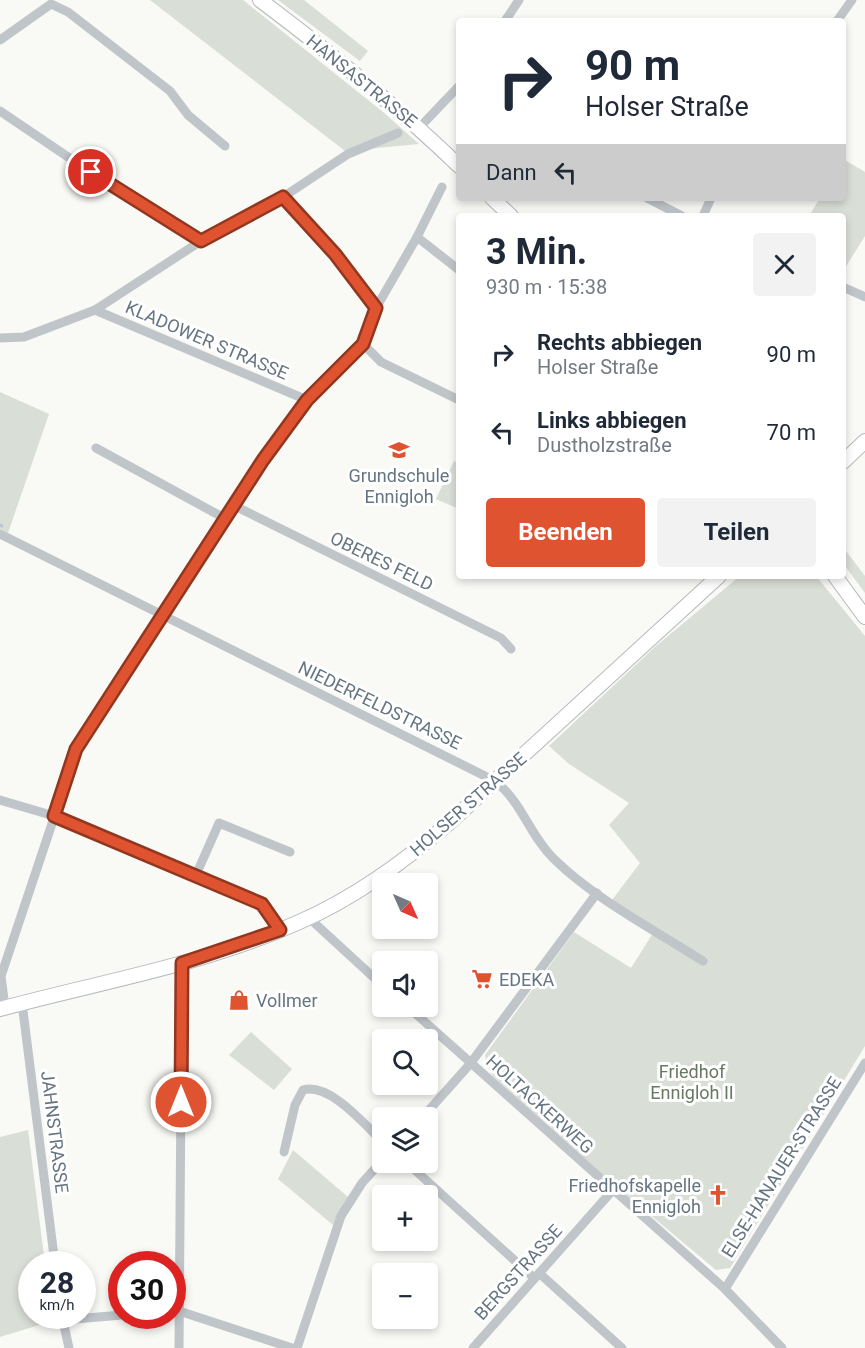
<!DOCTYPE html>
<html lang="de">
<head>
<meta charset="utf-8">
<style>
  body { margin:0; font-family:Roboto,sans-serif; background:#f2f2f3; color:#1f2937; height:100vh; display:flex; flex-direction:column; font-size:22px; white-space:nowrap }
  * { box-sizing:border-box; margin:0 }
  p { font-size:20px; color:#747a83 }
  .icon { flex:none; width:33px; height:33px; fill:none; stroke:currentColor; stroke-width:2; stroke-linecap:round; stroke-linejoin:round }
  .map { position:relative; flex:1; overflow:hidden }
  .details { position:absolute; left:456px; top:213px; width:390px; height:366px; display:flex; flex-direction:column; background:#fff; border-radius:6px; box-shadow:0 3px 9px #0003 }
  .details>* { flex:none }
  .guide { position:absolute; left:456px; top:18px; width:390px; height:183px; border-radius:6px; box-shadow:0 3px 9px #0003; background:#fff; color:#1f2937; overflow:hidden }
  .needle { width:39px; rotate:135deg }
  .controls { position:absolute; left:372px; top:873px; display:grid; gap:12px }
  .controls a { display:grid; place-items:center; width:66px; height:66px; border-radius:6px; background:#fff; box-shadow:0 3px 9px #0003; font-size:30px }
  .speed { position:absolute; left:18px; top:1251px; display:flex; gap:12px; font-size:30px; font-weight:700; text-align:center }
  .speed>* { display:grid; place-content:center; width:78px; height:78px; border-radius:50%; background:#fff; box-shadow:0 3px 9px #0003; line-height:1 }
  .speed small { font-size:15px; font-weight:400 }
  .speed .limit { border:9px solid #d22; background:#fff; color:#111 }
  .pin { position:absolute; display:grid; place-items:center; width:51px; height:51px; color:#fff; margin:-26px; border:3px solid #fff; border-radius:50%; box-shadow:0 2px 6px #0007 }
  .me { position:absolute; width:66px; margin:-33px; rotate:0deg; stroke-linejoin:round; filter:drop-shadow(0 0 4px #0008) }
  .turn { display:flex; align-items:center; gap:21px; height:126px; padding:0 30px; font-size:27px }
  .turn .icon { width:78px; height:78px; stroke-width:2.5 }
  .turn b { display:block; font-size:42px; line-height:51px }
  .then { display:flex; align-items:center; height:57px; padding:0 30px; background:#0003; gap:12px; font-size:22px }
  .round { display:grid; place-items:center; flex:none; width:63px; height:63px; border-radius:6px; background:#f2f2f3 }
  .headline { display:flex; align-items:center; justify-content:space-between; height:102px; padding:0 30px }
  h1 { font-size:36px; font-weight:700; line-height:45px }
  .cta { display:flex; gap:12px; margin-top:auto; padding:12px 30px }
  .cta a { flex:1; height:69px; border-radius:6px; background:#df5330; color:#fff; font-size:24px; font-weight:700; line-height:69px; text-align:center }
  .cta a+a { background:#f2f2f3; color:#1f2937 }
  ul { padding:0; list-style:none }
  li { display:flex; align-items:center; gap:18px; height:78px; padding:0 30px }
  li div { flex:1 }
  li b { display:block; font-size:22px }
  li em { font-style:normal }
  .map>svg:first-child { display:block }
  .green { fill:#d9ded6 }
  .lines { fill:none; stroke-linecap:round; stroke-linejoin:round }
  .stream { stroke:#bac6ca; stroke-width:3 }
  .secondary-casing { stroke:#b3b9bd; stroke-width:16 }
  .minor { stroke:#c0c5c9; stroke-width:9 }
  .secondary { stroke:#fff; stroke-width:14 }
  .route-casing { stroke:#91361f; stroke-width:15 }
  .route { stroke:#df5330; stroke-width:10 }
  .labels { text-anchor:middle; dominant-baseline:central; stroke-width:6; stroke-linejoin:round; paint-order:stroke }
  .street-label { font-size:18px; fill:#657581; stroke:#fff }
  .poi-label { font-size:18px; fill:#657581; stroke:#fff; text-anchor:start }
  .park-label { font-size:18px; fill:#687963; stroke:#fff }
</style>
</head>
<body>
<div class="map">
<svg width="865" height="1348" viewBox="0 0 865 1348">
  <rect width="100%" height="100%" fill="#f9f9f6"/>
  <g class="green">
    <path d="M150,0H243L383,112L419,144L345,151Z"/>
    <path d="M278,0H304L368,51L360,61Z"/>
    <path d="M843,159L865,172V236L843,271V216H809L820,198H843Z"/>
    <path d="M0,392L49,414L8,533L0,529Z"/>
    <path d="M454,461L459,463V509L436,499Z"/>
    <path d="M843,547L865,576V593L843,563Z"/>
    <path d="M740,576H816L865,636V1046L730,1268L716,1270L617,1187L493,1076L487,1067L485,1055L574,932L631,968L653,933L609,904L640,863L609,825L629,803L569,764L549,746L656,646Z"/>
    <path d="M251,1032L292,1069L274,1090L229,1055Z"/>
    <path d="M28,1130L45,1264H32V1316H52V1321L0,1337V1137Z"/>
    <path d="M293,1150L348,1197L333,1225L278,1179Z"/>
  </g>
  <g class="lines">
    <path class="stream" d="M0,525L2,526"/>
    <g class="secondary-casing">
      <g id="secondary">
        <path d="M260,0C329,52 397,106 459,166"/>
        <path d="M492,198L511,216"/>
        <path d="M843,462L865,441"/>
        <path d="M835,576L865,617"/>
        <path d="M0,1009C99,982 203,965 297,923C353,899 402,863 448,824L719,576"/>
      </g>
    </g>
    <g class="minor">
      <path d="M505,21L519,0"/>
      <path d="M837,21L852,0"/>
      <path d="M0,40L51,4L68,12L170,91L188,115L225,146"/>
      <path d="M0,111L145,209L201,241"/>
      <path d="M419,128L459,86"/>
      <path d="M283,197L335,254L376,308"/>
      <path d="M647,198L682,216"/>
      <path d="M703,216L711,198"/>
      <path d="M417,237L459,270"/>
      <path d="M843,287L865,297"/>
      <path d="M95,310L307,400"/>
      <path d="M0,338L24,337L95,310L201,241L283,197L348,154L398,133"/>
      <path d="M363,344L381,362L459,400"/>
      <path d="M96,448L226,519"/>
      <path d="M235,506L501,638L511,649"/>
      <path d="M0,534L495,781C522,802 530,836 554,859C596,900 653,929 703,961"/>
      <path d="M0,800L61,818L262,904L281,930"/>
      <path d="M196,875L219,823L290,852"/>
      <path d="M309,918L382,985"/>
      <path d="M22,1003L55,1264"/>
      <path d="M407,1006L725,1289L782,1348"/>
      <path d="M5,1007L1,976L77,749L263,460L307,400L363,344L376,308L417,237L442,187"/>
      <path d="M422,1118L470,1064L597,893"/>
      <path d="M284,1152L295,1105L303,1090C329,1082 364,1124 382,1141"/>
      <path d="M406,1162L534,1278"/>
      <path d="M539,1273L622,1348"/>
      <path d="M725,1289L865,1063"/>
      <path d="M172,1312L179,1311L292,1348"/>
      <path d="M62,1316L69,1348"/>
      <path d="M63,1320L122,1315"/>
      <path d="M179,1348L182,963"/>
      <path d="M297,1348L341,1216L362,1183L382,1161"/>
      <path d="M473,1348L612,1191"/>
    </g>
    <use href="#secondary" class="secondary"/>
  </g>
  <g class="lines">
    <g class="route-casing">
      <path id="route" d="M91,172L201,241L283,197L335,254L376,308L363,344L307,400L263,460L76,749L54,816L262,904L280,930L182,963L181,1102"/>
    </g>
    <use href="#route" class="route"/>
  </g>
  <defs>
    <g id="school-bare" transform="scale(1.62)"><path d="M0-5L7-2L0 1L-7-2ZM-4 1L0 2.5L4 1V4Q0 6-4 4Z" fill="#df5330" stroke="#fff" stroke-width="2.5" paint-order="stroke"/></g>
    <g id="supermarket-bare" transform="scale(1.62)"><path d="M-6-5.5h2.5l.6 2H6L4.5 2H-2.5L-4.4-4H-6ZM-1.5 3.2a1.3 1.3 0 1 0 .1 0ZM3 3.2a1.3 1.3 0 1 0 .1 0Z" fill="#df5330" stroke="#fff" stroke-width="2.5" paint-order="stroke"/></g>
    <g id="shop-bare" transform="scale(1.62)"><path d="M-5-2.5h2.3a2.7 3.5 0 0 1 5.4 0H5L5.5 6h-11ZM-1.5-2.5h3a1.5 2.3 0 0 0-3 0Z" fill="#df5330" stroke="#fff" stroke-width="2.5" paint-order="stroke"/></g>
    <g id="church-bare" transform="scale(1.62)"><path d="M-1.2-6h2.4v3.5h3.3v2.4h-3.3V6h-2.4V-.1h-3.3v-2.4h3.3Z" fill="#df5330" stroke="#fff" stroke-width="2.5" paint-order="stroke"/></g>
  </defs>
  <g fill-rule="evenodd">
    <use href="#school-bare" x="399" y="450"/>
    <use href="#supermarket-bare" x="482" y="979"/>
    <use href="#shop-bare" x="239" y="1000"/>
    <use href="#church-bare" x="718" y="1195"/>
  </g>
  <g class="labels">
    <g class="street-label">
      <text transform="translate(362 81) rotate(39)">HANSASTRASSE</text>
      <text transform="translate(207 340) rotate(23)">KLADOWER STRASSE</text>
      <text transform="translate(382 561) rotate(26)">OBERES FELD</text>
      <text transform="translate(380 705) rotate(26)">NIEDERFELDSTRASSE</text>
      <text transform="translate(468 804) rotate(-41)">HOLSER STRASSE</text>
      <text transform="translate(540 1104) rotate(42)">HOLTACKERWEG</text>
      <text transform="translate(55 1132) rotate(83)">JAHNSTRASSE</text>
      <text transform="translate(781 1167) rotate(-58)">ELSE-HANAUER-STRASSE</text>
      <text transform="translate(518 1272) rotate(-48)">BERGSTRASSE</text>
    </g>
    <g class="poi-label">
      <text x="399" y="475" text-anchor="middle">Grundschule<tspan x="399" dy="21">Ennigloh</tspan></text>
      <text x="499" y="979">EDEKA</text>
      <text x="256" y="1000">Vollmer</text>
      <text x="701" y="1185" text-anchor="end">Friedhofskapelle<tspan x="701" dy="21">Ennigloh</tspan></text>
    </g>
    <g class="park-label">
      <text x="692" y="1071">Friedhof<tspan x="692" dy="21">Ennigloh II</tspan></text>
    </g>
  </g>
</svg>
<div class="controls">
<a><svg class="needle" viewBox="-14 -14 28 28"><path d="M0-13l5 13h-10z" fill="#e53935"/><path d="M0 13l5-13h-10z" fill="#747a83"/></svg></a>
<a><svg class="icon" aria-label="sound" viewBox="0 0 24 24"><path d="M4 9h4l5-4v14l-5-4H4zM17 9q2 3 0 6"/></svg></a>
<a><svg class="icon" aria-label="search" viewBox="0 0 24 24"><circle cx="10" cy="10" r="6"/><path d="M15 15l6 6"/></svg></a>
<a><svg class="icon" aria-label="layers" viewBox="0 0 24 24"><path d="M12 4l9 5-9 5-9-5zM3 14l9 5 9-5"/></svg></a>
<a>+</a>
<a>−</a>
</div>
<div class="speed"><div>28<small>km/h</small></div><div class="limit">30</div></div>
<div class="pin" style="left:91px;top:172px;background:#d93025"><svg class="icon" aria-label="arrive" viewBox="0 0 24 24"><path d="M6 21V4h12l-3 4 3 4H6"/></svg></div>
<svg class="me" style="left:181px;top:1102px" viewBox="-20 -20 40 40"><circle r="17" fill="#df5330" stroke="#fff" stroke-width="3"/><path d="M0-11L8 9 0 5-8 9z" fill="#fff"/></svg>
<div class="guide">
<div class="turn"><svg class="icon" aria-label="right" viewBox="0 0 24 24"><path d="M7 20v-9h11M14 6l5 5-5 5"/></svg><div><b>90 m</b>Holser Straße</div></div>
<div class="then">Dann<svg class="icon" aria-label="left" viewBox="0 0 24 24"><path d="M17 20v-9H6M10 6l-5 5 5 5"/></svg></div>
</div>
<section class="details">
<div class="headline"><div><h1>3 Min.</h1><p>930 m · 15:38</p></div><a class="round"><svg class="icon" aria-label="close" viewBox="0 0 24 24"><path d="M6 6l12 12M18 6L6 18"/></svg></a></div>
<ul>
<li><svg class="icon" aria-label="right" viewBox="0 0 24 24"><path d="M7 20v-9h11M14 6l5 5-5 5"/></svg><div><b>Rechts abbiegen</b><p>Holser Straße</p></div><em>90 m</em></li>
<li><svg class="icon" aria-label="left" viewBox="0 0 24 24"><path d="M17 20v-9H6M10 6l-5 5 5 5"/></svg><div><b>Links abbiegen</b><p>Dustholzstraße</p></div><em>70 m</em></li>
</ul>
<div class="cta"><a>Beenden</a><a>Teilen</a></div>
</section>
</div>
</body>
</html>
